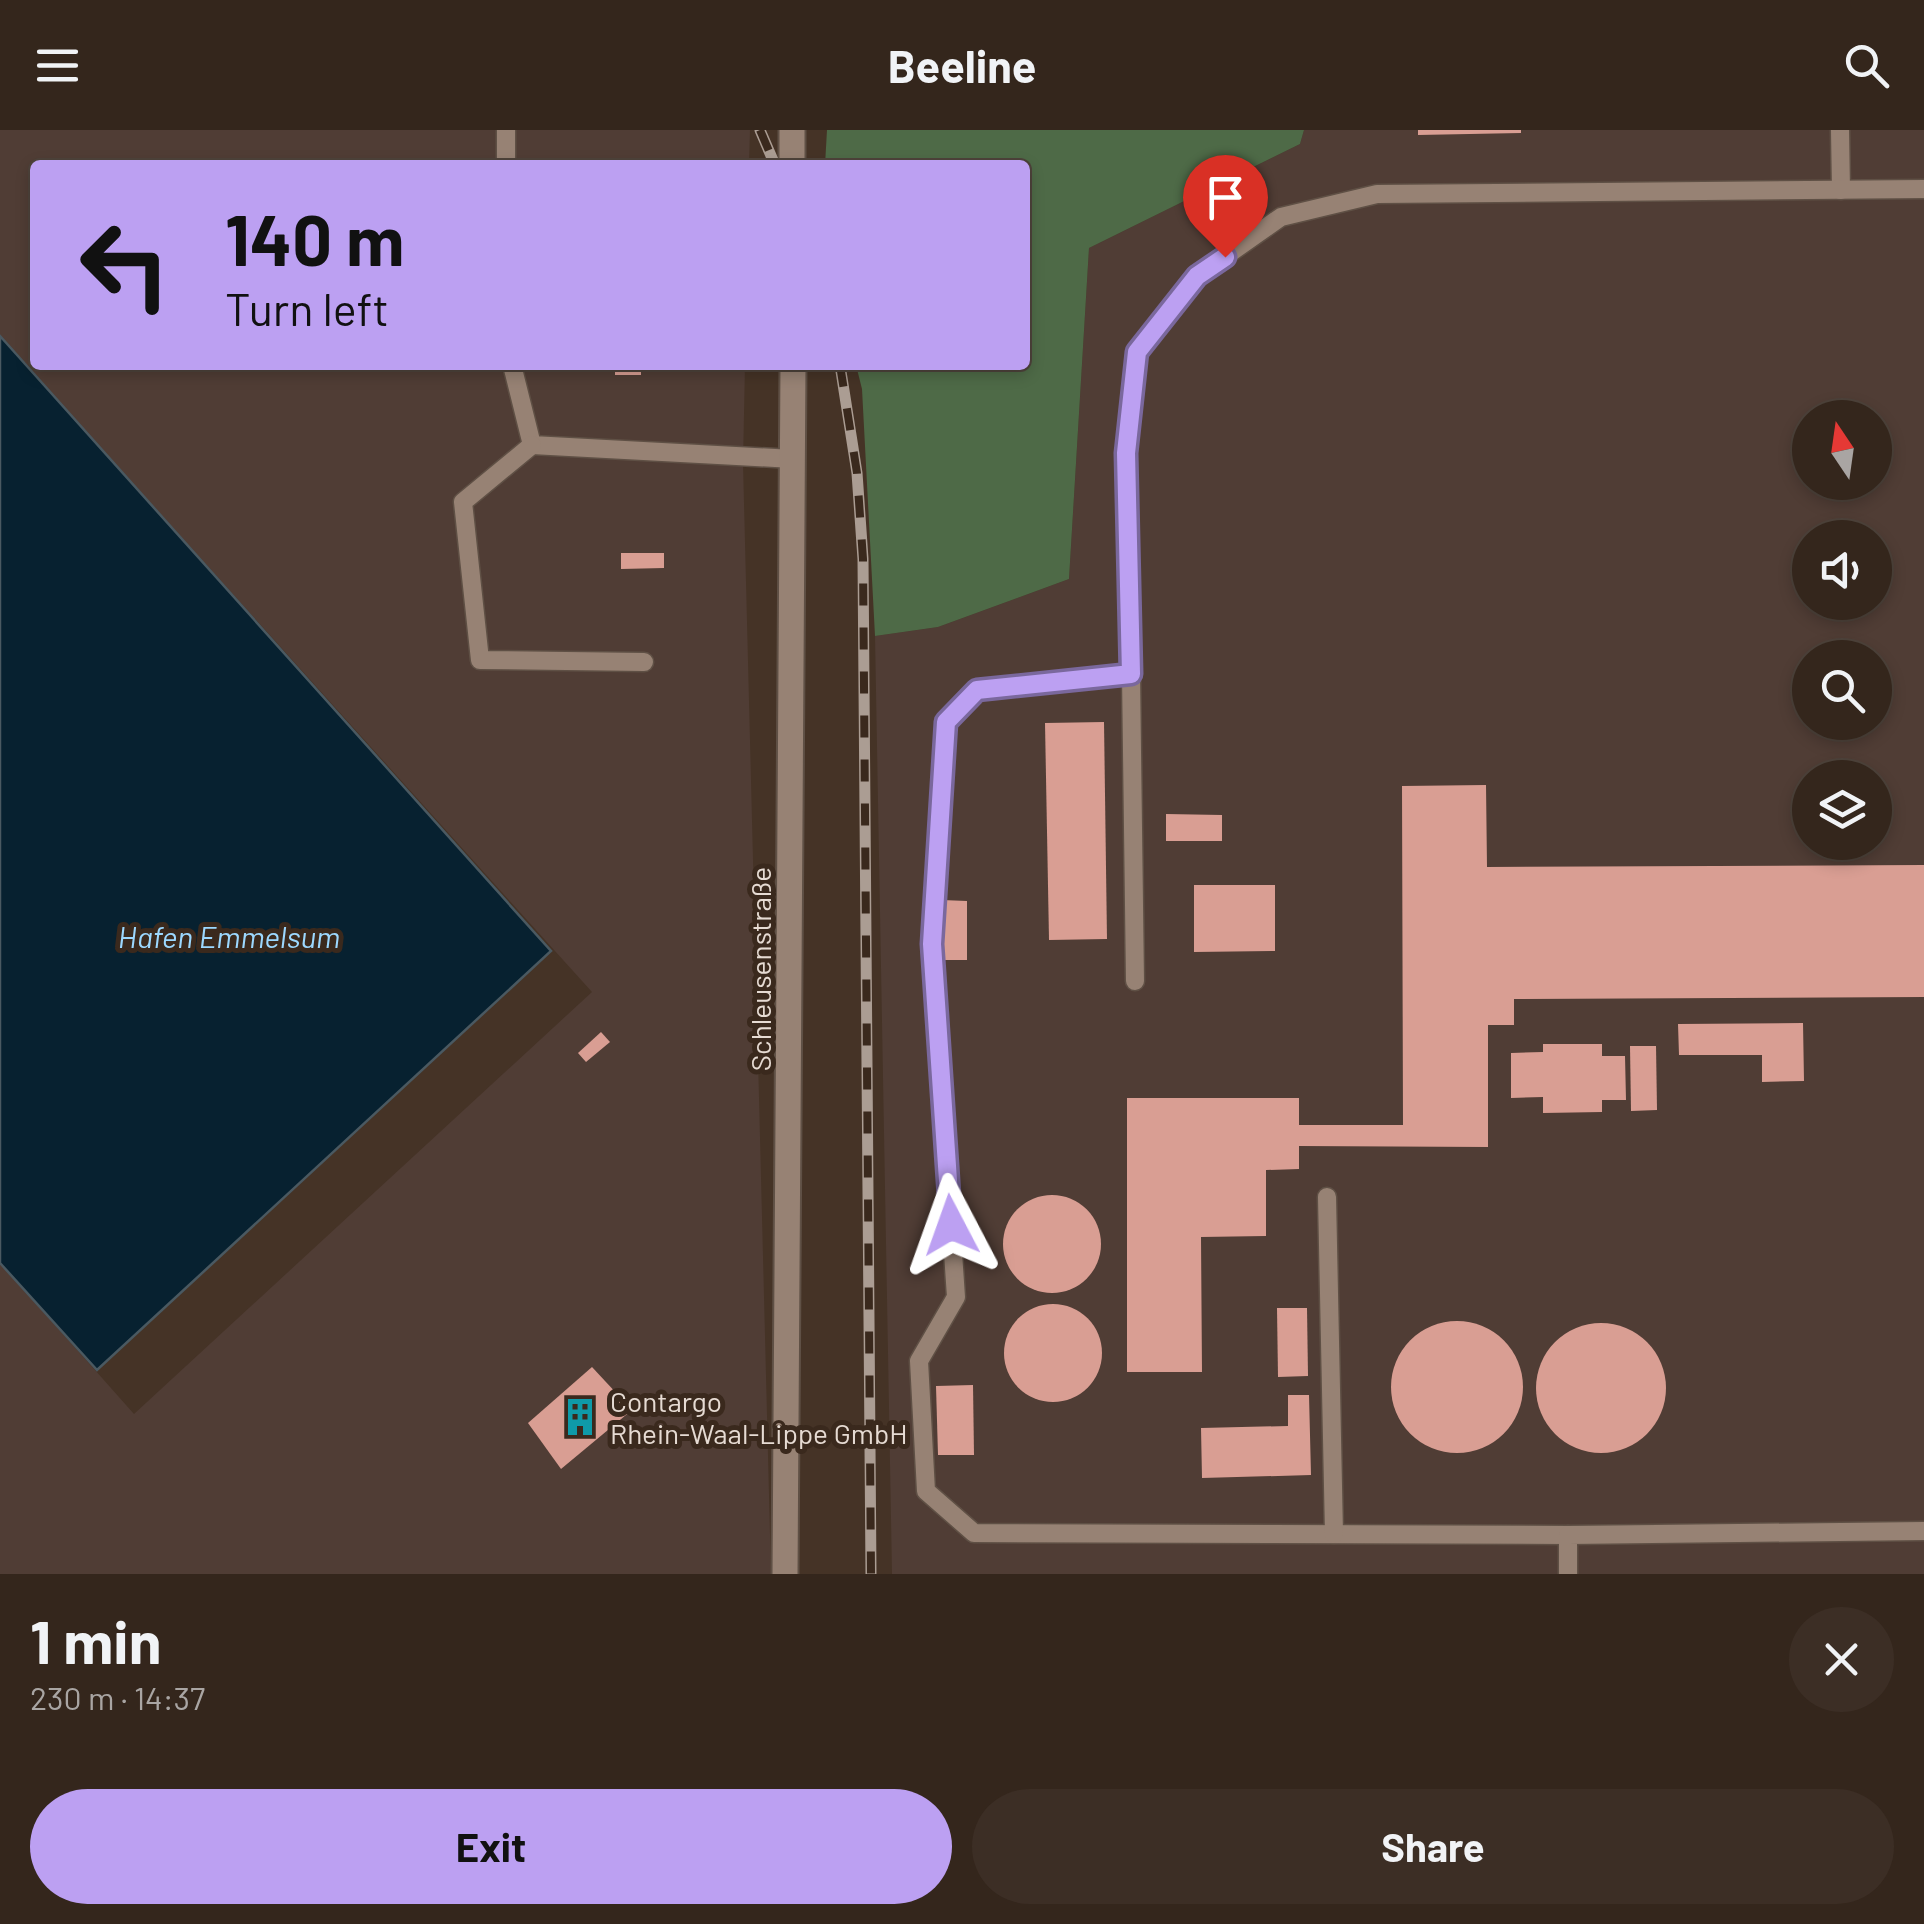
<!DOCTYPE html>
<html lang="en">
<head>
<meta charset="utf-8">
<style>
  body { margin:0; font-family:Barlow,sans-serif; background:#3c2e25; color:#f1f3f6; height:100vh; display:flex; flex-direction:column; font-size:38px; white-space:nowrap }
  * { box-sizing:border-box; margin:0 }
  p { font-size:32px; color:#a9a5a3 }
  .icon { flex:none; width:55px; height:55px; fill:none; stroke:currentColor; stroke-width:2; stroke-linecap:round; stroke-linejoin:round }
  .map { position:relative; height:1444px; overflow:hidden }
  .drawer { display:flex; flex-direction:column; background:#34261c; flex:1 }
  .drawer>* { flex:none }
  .banner { position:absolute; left:30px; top:30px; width:1000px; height:210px; border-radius:10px; box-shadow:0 5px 15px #0003,0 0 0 2px #4e433b; background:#bca0f2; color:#111; overflow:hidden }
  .needle { width:65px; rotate:347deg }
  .controls { position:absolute; left:1792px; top:270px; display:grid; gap:20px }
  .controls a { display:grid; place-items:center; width:100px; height:100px; border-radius:50%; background:#34261c; box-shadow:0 5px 15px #0003,0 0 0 2px #4e433b; font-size:50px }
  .pin { position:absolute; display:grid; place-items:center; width:85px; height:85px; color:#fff; margin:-102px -42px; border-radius:50% 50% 50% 0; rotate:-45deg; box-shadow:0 0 10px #0007 }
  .pin .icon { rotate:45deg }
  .me { position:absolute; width:110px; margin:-55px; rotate:356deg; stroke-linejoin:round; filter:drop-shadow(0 0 8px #0008) }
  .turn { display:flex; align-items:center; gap:35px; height:210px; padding:0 30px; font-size:45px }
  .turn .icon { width:130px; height:130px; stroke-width:2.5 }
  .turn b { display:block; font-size:70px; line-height:85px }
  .round { display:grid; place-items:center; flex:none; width:105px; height:105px; border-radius:52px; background:#3c2e25 }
  .summary { display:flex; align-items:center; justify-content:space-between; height:170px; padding:0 30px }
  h1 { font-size:60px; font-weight:700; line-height:75px }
  .cta { display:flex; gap:20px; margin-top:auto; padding:20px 30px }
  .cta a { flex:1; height:115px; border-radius:60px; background:#bca0f2; color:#111; font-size:40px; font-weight:700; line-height:115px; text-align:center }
  .cta a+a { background:#3c2e25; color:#f1f3f6 }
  header { display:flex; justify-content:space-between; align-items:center; height:130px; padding:0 30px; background:#34261c; font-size:45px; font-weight:700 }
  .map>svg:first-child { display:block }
  .industrial { fill:#503d35; fill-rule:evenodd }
  .green { fill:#4e6a47 }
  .water { fill:#072130; stroke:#4a5961; stroke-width:2.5 }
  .building { fill:#d99e93 }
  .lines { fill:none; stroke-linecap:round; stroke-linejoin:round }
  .lane-casing { stroke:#5f5045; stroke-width:21 }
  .street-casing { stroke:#5f5045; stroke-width:29 }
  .lane { stroke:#978274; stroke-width:18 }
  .street { stroke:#978274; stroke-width:25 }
  .rail-casing { stroke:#ab9d93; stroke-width:11 }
  .rail { stroke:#3a291d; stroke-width:8; stroke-dasharray:22; stroke-linecap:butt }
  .route-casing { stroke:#7a689d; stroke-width:25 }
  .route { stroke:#bca0f2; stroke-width:18 }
  .labels { text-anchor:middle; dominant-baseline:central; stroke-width:10; stroke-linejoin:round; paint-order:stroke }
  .street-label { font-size:28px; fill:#e6dbd3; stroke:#3a291d }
  .poi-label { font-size:28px; fill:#e6dbd3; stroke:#3a291d; text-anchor:start }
  .water-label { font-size:30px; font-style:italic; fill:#9cd8ff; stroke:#3a291d }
</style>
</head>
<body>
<header><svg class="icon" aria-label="menu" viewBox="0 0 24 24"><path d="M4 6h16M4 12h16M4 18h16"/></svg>Beeline<svg class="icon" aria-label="search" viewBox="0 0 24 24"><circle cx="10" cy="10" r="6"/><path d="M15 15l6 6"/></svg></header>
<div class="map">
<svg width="1924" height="1444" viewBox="0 0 1924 1444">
  <rect width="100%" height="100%" fill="#453326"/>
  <g class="industrial">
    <path d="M0,0H750L749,35H35V235H745L743,333L771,1444H0V1133L134,1284L592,862L0,206Z"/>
    <path d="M1304,0H1924V1444H892L875,506L938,497L1069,449L1089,118L1300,14ZM1810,288H1875V352H1810ZM1810,408H1875V472H1810ZM1810,528H1875V592H1810ZM1810,648H1875V712H1810Z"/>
  </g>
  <path class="green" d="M827,0H1304L1300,14L1089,118L1069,449L938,497L875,506L862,259L856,235H1025V35H825Z"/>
  <path class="water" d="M0,206L551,821L97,1240L0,1133Z"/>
  <g class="building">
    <path d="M1418,0H1521V3L1418,5Z"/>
    <rect x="615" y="235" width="26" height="10"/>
    <path d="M621,423H664V438L621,439Z"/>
    <path d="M1104,592L1107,809L1049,810L1045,593Z"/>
    <path d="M1486,655L1487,737L1924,735V867L1514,869V895H1488V1017L1299,1016V1039L1266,1040V1106L1201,1107L1202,1242H1127V968H1299V995H1403L1402,656Z"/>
    <path d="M1166,684L1222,685V711H1166Z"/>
    <path d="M1194,755H1275V821L1194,822Z"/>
    <path d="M942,770L967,771V830H942Z"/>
    <path d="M1803,893L1804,951L1762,952V925H1679L1678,894Z"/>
    <path d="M601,902L610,912L586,932L578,923Z"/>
    <path d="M1543,914H1602V926H1625L1626,970H1602V982L1543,983V967L1511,968V923L1543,922Z"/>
    <path d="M1630,916H1656L1657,980L1631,981Z"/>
    <circle cx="1052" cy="1114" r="49"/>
    <circle cx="1053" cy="1223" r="49"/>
    <path d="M1277,1178H1307L1308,1246L1278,1247Z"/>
    <circle cx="1457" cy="1257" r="66"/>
    <circle cx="1601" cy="1258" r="65"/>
    <path d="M592,1237L632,1280L561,1339L528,1293Z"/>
    <path d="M973,1255L974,1325H938L936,1256Z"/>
    <path d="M1288,1265H1309L1311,1345L1202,1348L1201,1298L1288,1296Z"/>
  </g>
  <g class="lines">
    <g class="lane-casing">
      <g id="lane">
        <path d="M1840,0L1841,60"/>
        <path d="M506,35V0"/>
        <path d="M512,235L532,315L793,329"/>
        <path d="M532,315L463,372L480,530L644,532"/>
        <path d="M1131,544L1126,323L1137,222L1197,146L1281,87L1377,64L1924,59"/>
        <path d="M1135,851L1131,544L977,560L946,592L932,814L956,1167L919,1231L926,1361L974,1403L1568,1405"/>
        <path d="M1327,1067L1334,1404"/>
        <path d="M1568,1444V1405L1924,1401"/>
      </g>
    </g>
    <g class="street-casing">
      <g id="street">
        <path d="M792,35V0"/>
        <path d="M785,1444L793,235"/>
      </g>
    </g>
    <use href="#lane" class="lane"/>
    <use href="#street" class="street"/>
    <g class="rail-casing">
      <g id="rail">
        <path d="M760,0L775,35"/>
        <path d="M840,235L857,343L863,429L871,1444"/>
      </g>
    </g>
    <use href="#rail" class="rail"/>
  </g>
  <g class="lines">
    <g class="route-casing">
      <path id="route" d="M951,1095L932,814L946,592L977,560L1131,544L1126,323L1137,222L1197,146L1225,127"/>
    </g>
    <use href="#route" class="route"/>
  </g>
  <defs>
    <g id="building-bare" transform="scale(3)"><path d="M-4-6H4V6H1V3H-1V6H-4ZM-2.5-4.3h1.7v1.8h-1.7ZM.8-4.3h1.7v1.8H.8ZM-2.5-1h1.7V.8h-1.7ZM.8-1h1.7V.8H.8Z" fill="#0f9aa8" stroke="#3a291d" stroke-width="2.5" paint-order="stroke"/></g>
  </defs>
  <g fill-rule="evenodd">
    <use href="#building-bare" x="580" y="1287"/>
  </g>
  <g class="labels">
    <g class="street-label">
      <text transform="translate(760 839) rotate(-90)">Schleusenstraße</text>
    </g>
    <g class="poi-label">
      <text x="610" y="1271">Contargo<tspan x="610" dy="32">Rhein-Waal-Lippe GmbH</tspan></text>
    </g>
    <g class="water-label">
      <text x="229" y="806">Hafen Emmelsum</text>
    </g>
  </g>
</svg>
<div class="controls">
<a><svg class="needle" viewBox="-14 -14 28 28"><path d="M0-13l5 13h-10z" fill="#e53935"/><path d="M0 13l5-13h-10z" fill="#a9a5a3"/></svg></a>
<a><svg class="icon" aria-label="sound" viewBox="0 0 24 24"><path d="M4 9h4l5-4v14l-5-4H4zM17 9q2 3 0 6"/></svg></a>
<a><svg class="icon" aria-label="search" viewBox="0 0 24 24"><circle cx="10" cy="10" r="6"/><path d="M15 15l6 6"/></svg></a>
<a><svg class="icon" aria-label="layers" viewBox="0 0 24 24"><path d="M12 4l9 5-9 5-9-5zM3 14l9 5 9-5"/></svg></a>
</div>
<div class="pin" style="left:1225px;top:127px;background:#d93025"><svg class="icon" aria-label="arrive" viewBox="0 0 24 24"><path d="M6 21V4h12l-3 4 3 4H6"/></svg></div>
<svg class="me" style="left:951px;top:1095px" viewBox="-20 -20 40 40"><path d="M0-17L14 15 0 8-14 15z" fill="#bca0f2" stroke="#fff" stroke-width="4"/></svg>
<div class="banner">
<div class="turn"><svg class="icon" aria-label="left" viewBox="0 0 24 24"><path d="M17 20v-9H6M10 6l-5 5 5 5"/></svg><div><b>140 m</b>Turn left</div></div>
</div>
</div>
<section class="drawer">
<div class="summary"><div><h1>1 min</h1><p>230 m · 14:37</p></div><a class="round"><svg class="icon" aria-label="close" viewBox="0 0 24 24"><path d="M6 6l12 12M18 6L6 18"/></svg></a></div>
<div class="cta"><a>Exit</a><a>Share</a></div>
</section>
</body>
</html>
